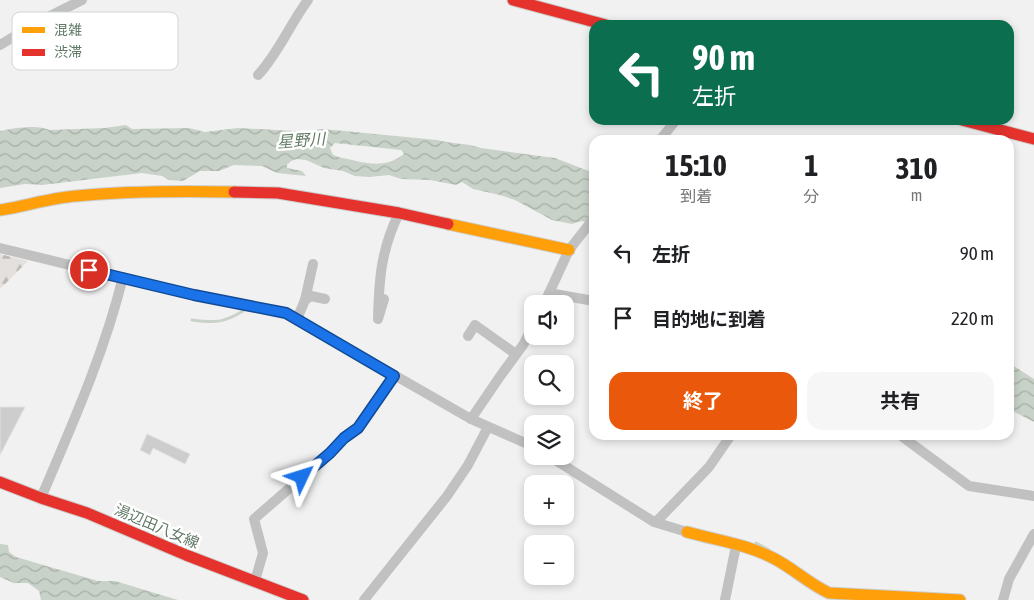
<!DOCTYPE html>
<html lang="ja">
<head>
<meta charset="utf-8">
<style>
  body { margin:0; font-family:"Asap Condensed","Noto Sans JP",sans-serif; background:#f6f6f6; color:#202124; height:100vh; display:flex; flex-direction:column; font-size:19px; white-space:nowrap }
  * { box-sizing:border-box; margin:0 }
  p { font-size:16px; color:#757577 }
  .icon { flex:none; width:28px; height:28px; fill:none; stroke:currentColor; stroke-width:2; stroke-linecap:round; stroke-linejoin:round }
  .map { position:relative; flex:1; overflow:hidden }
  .side { position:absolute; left:589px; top:135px; width:425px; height:305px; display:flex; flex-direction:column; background:#fff; border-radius:15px; box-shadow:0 2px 8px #0003 }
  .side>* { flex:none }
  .hud { position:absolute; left:589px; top:20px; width:425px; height:105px; border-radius:15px; box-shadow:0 2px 8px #0003; background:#0b6e4f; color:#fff; overflow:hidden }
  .tools { position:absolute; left:524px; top:295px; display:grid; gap:10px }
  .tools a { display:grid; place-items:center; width:50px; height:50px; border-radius:10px; background:#fff; box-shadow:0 2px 8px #0003; font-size:25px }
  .pin { position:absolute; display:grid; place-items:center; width:42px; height:42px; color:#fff; margin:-21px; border:2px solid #fff; border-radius:50%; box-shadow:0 1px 5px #0007 }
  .me { position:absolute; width:55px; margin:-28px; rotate:49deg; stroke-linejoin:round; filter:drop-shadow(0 0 4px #0008) }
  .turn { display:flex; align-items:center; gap:18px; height:105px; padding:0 20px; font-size:22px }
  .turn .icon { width:65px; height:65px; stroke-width:2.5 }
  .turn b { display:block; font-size:35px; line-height:42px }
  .eta { display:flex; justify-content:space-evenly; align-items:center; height:85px; text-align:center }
  .eta b { font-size:30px; font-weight:700; line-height:35px }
  .button { display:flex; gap:10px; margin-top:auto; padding:10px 20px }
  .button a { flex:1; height:58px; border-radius:15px; background:#ea580c; color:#fff; font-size:20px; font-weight:700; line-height:58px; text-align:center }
  .button a+a { background:#f6f6f6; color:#202124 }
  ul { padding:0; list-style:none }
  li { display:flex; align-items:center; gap:15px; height:65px; padding:0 20px }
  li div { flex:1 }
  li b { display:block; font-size:19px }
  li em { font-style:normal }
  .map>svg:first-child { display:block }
  .forest { fill:url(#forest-firs) }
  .water { fill:url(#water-waves); fill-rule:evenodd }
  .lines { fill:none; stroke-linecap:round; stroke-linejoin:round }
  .stream { stroke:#c8d2c8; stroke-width:3 }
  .building { fill:#cccdcc; stroke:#e2e1e1 }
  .slow-casing { stroke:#cccdcc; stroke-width:13 }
  .jam-casing { stroke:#cccdcc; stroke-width:13 }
  .street { stroke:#c0c1c0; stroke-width:10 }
  .slow { stroke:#ff9f0a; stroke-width:11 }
  .jam { stroke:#e5322d; stroke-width:11 }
  .route-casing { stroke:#114b97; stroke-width:12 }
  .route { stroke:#1a73e8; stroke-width:9 }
  .labels { text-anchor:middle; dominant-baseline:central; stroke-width:5; stroke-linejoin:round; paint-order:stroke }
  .street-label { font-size:15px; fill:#617967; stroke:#fff }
  .water-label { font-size:16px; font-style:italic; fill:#617b63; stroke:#fff }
  .key { fill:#fff; stroke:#d0d7d1; stroke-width:1 }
  .key-label { font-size:14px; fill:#617967 }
</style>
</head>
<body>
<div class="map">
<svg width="1034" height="600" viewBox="0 0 1034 600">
  <defs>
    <pattern id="forest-firs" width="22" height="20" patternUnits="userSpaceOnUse" patternTransform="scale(1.25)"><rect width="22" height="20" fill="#e4e0de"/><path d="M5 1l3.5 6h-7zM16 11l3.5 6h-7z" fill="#bcbab8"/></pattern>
    <pattern id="water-waves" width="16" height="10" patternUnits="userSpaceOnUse" patternTransform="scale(1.25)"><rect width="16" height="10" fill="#c8d2c8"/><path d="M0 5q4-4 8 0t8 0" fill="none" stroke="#a6afa6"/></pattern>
  </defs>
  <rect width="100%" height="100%" fill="#f2f1f1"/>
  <path class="forest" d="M0,254L28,261L0,289Z"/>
  <g class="water">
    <path d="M126,125L132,129L189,128L205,132L238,128L312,132L319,129L334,130L437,140C452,144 467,143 481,148L555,158L594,173V224L582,221L572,224L552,220L515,200L500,195L473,189L462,182L456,185L430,180L401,179L389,175L369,177L355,176L343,171L324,168L306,160L297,159L291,161L287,165V168L302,171L306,176L277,173L262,166L234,165L219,171H200L183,181L169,180L162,176L142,173L42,185L25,184L0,188V131C12,128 39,124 49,130L105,128ZM335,143L401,150L404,154C387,168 367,164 348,159C342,158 338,157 333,155L330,148Z"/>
    <path d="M1009,363L1034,379V422L1009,409Z"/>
    <path d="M0,544L8,545L9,552L16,557L98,581H115L178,600H41L39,591L28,583H14L0,577Z"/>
  </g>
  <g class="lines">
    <g class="stream">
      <path d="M192,320C215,323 223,323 243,311"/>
      <path d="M756,543L769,550"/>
    </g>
  </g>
  <g class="building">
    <path d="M0,407H25L0,455Z"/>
    <path d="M147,434L190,454L185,464L153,448L150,455L140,450Z"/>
  </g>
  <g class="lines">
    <g class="slow-casing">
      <g id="slow">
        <path d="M0,210C26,206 50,198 76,196C128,191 182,191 234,192"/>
        <path d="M448,224L569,250"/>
        <path d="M687,532C715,540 746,544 773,558C793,568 809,584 829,593L960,600"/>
      </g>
    </g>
    <g class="jam-casing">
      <g id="jam">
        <path d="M513,0L606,25"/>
        <path d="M962,120L1034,139"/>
        <path d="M234,192L278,193L399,213L448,224"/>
        <path d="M0,482L41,498L87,513L186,555L303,600"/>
      </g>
    </g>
    <g class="street">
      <path d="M0,45L38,22L82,0"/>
      <path d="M258,75C278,54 290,24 308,0"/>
      <path d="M660,140L676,120"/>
      <path d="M0,248L193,295L286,313L471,419L532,446"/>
      <path d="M549,293L594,301"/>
      <path d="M384,299L378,319C379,279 381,250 399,213"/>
      <path d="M305,300L313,264"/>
      <path d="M544,304L569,250L594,218"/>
      <path d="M297,319L305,300L311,296L325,299"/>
      <path d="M468,336L475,325L516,354"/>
      <path d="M471,419L501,375L523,345L532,328"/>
      <path d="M900,435L969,486L1034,496"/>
      <path d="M549,456L654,522L687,532"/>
      <path d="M41,498C72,425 104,354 123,277"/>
      <path d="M656,522L709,467L731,435"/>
      <path d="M255,581L263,553L254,519L330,453L344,438L358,429L394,375"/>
      <path d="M364,600L447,496L468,465L488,427"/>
      <path d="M725,600L736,546"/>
      <path d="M1003,600L1009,579L1034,534"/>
    </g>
    <use href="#slow" class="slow"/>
    <use href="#jam" class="jam"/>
  </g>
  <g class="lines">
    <g class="route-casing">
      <path id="route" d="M89,270L194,295L286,313L394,376L358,428L344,438L330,453L302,477"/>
    </g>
    <use href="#route" class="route"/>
  </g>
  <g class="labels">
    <g class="street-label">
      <text transform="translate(157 526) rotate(23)">湯辺田八女線</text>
    </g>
    <g class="water-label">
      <text transform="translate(301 140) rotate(-4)">星野川</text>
    </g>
  </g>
  <rect x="12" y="12" width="166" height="58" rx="8" class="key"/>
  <rect x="22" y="27" width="23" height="6" fill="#ff9f0a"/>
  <rect x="22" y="49" width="23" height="7" fill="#e5322d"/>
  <g class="key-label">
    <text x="54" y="35">混雑</text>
    <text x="54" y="57">渋滞</text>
  </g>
</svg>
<div class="tools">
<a><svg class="icon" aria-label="sound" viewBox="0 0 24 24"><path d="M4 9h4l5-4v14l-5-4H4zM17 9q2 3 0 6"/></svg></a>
<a><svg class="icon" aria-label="search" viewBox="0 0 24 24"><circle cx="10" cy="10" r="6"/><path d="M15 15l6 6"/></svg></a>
<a><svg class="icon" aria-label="layers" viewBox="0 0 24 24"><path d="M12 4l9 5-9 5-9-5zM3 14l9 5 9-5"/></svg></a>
<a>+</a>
<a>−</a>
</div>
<div class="pin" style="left:89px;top:270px;background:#d93025"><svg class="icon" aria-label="arrive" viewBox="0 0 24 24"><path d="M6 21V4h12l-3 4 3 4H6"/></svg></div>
<svg class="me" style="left:302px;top:477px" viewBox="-20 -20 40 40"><path d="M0-17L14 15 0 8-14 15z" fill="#1a73e8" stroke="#fff" stroke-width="4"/></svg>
<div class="hud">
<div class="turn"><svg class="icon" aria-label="left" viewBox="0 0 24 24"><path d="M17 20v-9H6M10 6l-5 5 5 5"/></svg><div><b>90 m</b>左折</div></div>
</div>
<section class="side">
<div class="eta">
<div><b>15:10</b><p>到着</p></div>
<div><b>1</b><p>分</p></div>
<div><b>310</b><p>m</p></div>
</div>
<ul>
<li><svg class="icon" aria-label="left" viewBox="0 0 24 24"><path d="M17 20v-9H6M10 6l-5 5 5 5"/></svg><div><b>左折</b></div><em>90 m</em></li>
<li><svg class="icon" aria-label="arrive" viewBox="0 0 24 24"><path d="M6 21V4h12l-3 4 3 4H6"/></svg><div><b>目的地に到着</b></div><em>220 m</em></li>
</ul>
<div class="button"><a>終了</a><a>共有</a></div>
</section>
</div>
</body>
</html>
